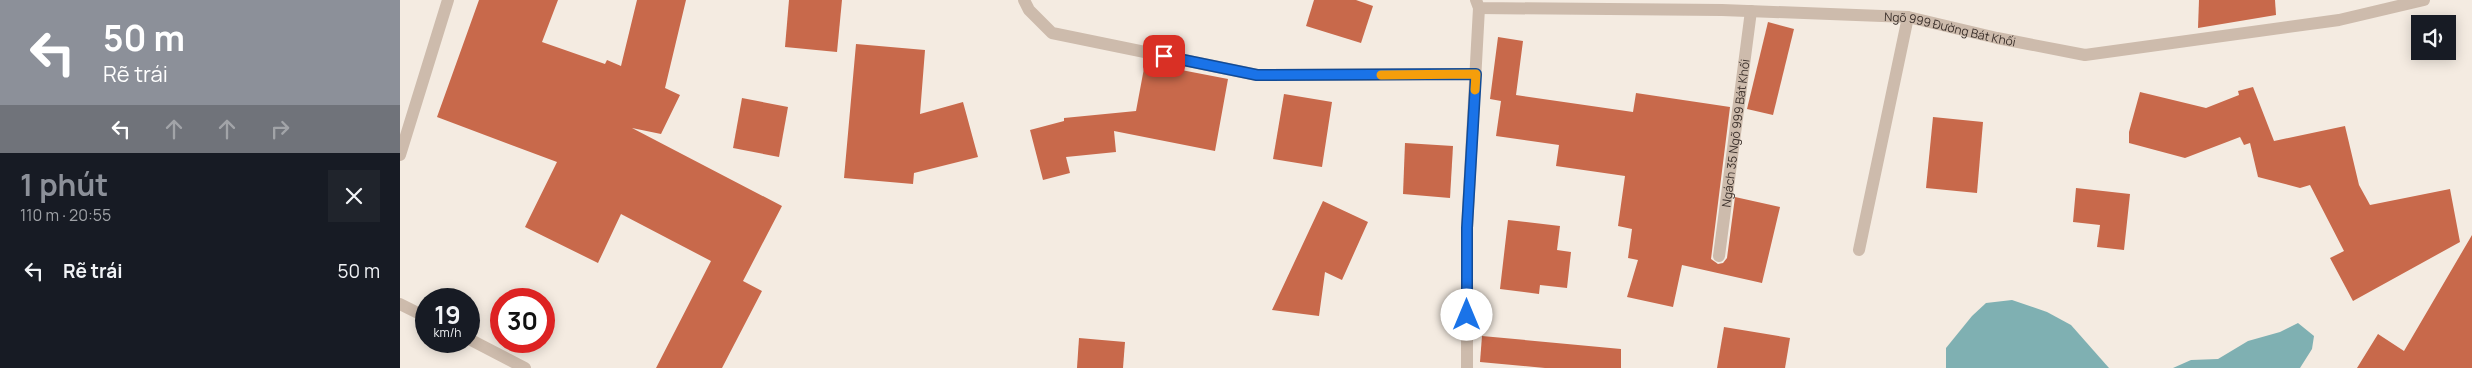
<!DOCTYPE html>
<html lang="vi">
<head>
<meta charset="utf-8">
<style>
  body { margin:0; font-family:Manrope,sans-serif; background:#20242c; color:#f1f3f6; height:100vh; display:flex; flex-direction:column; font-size:19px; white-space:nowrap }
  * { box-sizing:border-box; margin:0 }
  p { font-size:16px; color:#9ea1a6 }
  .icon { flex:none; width:28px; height:28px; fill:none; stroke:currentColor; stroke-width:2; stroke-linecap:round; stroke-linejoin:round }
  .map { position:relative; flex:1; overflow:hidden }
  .details { display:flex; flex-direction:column; background:#171b24; width:400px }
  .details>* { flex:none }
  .hud { background:#8c9099; color:#fff; overflow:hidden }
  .buttons { position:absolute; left:2011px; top:15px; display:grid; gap:10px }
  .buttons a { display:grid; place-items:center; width:45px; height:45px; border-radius:0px; background:#171b24; box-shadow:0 2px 12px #0003; font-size:25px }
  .speed { position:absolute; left:15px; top:288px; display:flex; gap:10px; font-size:25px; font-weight:700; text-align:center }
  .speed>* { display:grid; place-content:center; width:65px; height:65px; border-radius:50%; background:#171b24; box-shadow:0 2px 12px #0003; line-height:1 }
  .speed small { font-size:12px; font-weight:400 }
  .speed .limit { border:8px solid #d22; background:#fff; color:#111 }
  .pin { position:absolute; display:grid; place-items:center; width:42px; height:42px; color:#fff; margin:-21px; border-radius:10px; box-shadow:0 2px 8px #0006 }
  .me { position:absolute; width:55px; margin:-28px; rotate:0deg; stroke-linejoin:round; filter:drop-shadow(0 0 4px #0008) }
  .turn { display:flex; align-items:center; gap:18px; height:105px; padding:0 20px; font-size:22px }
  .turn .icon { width:65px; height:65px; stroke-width:2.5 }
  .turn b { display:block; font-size:35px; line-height:42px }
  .lanes { display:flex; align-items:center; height:48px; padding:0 20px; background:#0003; justify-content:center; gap:25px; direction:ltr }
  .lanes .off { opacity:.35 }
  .round { display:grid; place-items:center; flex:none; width:52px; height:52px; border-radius:0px; background:#20242c }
  .head { display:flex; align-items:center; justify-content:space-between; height:85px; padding:0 20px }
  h1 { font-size:30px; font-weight:700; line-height:38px; color:#8c9099 }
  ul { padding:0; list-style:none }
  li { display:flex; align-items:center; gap:15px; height:65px; padding:0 20px }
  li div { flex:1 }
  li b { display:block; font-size:19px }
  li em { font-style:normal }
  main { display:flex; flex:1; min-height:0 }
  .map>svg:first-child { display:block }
  .water { fill:#7fb0b2 }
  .building { fill:#c8694b }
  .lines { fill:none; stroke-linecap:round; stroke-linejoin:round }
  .lane { stroke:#cdbbac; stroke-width:12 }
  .street { stroke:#cdbbac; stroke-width:12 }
  .route-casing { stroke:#114b97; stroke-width:12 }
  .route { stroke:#1a73e8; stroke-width:9 }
  .slow { stroke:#f59e0b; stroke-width:9 }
  .labels { text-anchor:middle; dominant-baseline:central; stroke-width:4.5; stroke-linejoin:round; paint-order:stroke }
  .street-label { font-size:12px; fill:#3b302b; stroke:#fbf5ee }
</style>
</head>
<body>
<main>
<section class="details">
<div class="hud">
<div class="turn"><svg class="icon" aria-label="left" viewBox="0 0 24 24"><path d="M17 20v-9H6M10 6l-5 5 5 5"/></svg><div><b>50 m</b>Rẽ trái</div></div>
<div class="lanes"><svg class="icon" aria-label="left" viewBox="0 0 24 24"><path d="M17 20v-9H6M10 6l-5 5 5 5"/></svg><svg class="icon off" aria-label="ahead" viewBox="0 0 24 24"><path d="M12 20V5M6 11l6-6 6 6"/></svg><svg class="icon off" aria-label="ahead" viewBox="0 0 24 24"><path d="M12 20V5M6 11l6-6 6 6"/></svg><svg class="icon off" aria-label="right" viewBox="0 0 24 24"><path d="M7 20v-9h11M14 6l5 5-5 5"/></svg></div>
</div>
<div class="head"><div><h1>1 phút</h1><p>110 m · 20:55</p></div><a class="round"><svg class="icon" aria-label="close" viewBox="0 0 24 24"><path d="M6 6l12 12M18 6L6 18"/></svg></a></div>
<ul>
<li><svg class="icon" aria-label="left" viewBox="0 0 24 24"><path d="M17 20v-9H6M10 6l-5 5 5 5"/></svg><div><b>Rẽ trái</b></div><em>50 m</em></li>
</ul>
</section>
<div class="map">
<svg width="2072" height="368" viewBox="0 0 2072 368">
  <rect width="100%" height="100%" fill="#f4ebe1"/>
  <g class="water">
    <path d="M1612,300L1647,312L1671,325L1709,368H1546V348L1572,316L1586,303Z"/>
    <path d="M1898,323L1914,336L1912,349L1900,368H1773L1791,360L1818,359L1848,341L1880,332Z"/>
  </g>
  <g class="building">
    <path d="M79,0H158L142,42L205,64L207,60L221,66L237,0H286L265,88L280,95L261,134L232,128L382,206L343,281L362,291L322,368H256L311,261L221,214L198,263L125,227L157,162L37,117Z"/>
    <path d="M389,0H442L437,52L385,47Z"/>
    <path d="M914,0H956L973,6L961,43L906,26Z"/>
    <path d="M1799,0H1875L1876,15L1798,28Z"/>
    <path d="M1368,22L1394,29L1373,115L1347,109Z"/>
    <path d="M1098,37L1123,41L1116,95L1233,112L1236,93L1330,107L1311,259L1318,264L1323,263L1327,258L1335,197L1380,207L1362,283L1282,265L1273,307L1227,297L1238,260L1228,258L1232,229L1218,226L1225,176L1156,166L1159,145L1096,136L1101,101L1090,99Z"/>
    <path d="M456,44L525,50L520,114L563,102L578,157L514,173L513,184L444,178Z"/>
    <path d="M745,63L828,79L815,151L714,131L716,152L666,157L670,173L643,180L630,130L664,121V118L736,111Z"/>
    <path d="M1853,87L1874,141L1945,126L1959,185L1970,205L2050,189L2060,242L1953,301L1930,258L1944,251L1910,185L1900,188L1858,177L1850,143L1844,145L1840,137L1785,158L1729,143V132L1740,92L1806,108L1839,95L1838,91Z"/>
    <path d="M884,94L932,102L922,167L873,159Z"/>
    <path d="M342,98L388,107L379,157L333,148Z"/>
    <path d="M1533,117L1583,122L1577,193L1526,188Z"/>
    <path d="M1005,143L1053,146L1050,198L1003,194Z"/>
    <path d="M1676,188L1730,194L1724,250L1697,247L1700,225L1673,222Z"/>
    <path d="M923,201L968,222L942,280L925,272L919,316L872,310Z"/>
    <path d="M1108,220L1160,226L1157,250L1171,252L1167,288L1140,285L1139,294L1100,289Z"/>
    <path d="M2072,235V368H1957L1978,334L2004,351Z"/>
    <path d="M1324,327L1390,338L1385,368H1317Z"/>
    <path d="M1082,336L1221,349V368H1145L1080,362Z"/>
    <path d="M679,338L725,342L723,368H677Z"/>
  </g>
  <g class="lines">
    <path class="lane" id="s1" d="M1319,256L1351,11"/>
    <g class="street">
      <path d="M624,0L629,10L652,33L857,75L1076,74"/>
      <path id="s2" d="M1076,0L1079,8L1322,10L1508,17L1597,38L1685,55L1939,20L2024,0"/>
      <path d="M0,155L48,0"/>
      <path d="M1459,250L1508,17"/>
      <path d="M0,304L26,317"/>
      <path d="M69,339L125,368"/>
      <path d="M1067,368V228L1079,8"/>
    </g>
  </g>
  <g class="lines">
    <g class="route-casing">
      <path id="route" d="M764,56L857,75L1076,74L1067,228V315"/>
    </g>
    <use href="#route" class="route"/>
    <path class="slow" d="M981,75L1076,74L1075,90"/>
  </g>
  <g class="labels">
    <g class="street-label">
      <text stroke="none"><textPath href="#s2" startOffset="481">Ngõ 999 Đường Bát Khối</textPath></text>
      <text stroke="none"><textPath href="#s1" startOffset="124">Ngách 35 Ngõ 999 Bát Khối</textPath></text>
    </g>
  </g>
</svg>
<div class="buttons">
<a><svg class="icon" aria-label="sound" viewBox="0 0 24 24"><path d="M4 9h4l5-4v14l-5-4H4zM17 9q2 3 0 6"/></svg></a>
</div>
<div class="speed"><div>19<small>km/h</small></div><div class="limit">30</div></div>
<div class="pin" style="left:764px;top:56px;background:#d93025"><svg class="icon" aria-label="arrive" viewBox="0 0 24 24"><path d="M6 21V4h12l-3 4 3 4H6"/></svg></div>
<svg class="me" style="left:1067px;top:315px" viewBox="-20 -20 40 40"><circle r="19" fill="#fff"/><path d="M0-13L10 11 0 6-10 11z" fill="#1a73e8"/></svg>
</div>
</main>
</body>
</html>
